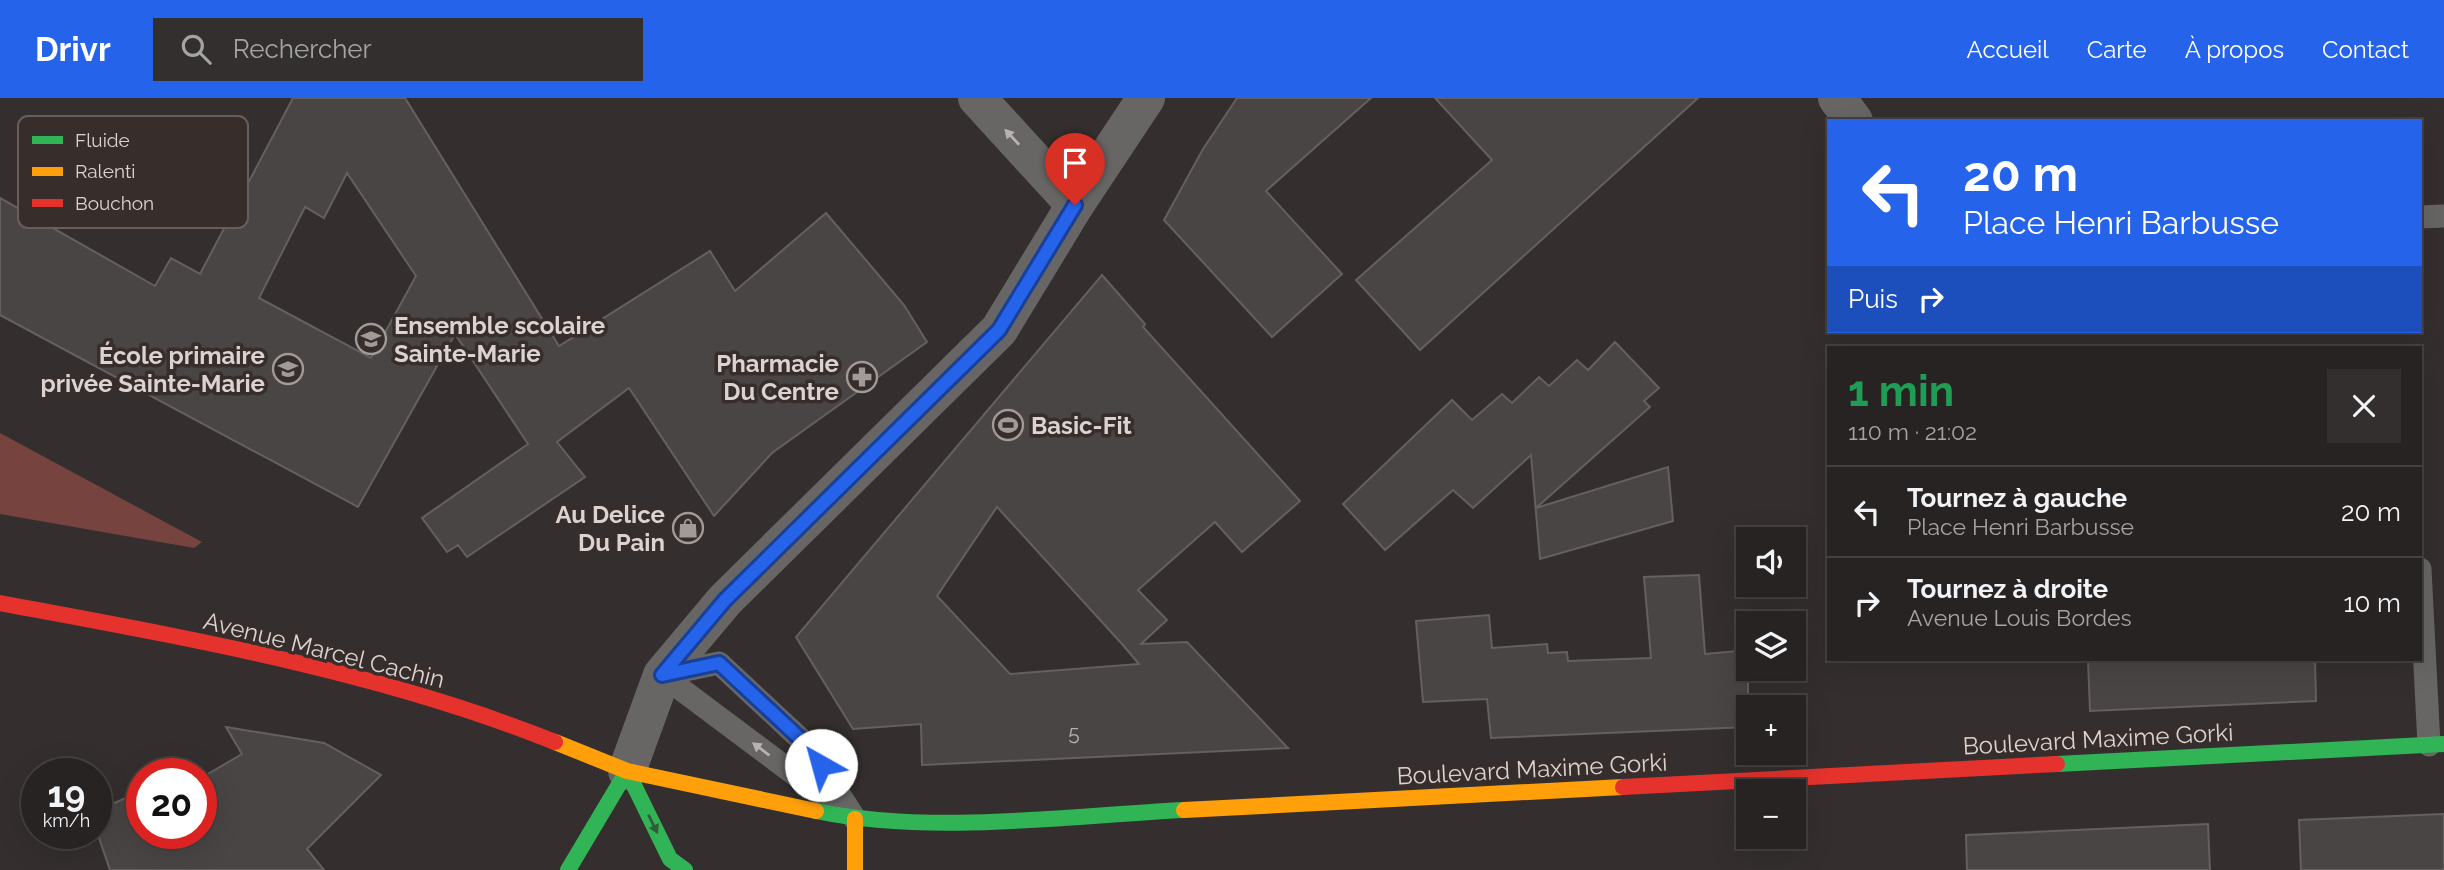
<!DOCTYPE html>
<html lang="fr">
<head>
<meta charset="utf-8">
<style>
  body { margin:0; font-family:Raleway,sans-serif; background:#332f2f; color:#f1f3f6; height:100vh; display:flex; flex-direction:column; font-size:26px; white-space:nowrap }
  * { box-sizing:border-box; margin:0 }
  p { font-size:23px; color:#a4a4a5 }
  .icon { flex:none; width:38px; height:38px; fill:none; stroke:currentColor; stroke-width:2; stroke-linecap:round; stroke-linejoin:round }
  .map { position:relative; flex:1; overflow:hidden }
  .details { position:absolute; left:1827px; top:248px; width:595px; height:315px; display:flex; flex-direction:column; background:#272322; border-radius:0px; box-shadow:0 7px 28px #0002,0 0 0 2px #434040 }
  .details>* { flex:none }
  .hud { position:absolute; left:1827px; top:21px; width:595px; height:214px; border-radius:0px; box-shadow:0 7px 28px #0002,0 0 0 2px #434040; background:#2563eb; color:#fff; overflow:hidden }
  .tools { position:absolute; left:1736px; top:429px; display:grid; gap:14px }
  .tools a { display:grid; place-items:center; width:70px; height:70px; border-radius:0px; background:#272322; box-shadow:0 7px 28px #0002,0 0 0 2px #434040; font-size:35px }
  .speed { position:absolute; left:21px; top:660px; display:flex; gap:14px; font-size:35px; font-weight:700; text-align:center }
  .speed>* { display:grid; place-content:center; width:91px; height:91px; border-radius:50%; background:#272322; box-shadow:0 7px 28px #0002,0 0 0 2px #434040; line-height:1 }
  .speed small { font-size:18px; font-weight:400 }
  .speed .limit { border:10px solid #d22; background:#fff; color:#111 }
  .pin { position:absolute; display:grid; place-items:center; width:60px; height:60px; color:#fff; margin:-72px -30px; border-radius:50% 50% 50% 0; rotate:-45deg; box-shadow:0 0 7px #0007 }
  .pin .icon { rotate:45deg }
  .me { position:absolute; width:77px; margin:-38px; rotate:322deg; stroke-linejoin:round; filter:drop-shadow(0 0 5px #0008) }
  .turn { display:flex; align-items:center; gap:24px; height:147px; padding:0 21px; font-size:32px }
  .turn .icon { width:91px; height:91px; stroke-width:2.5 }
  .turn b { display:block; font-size:49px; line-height:60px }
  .then { display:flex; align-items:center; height:66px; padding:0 21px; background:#0003; gap:14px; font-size:26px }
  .round { display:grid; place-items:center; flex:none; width:74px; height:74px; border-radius:0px; background:#332f2f }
  .head { display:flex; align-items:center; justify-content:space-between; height:119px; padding:0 21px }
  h1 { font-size:42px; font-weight:700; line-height:52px; color:#1e9e55 }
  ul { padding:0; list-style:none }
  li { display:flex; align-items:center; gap:21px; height:91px; padding:0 21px; border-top:2px solid #434040 }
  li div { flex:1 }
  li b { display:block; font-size:26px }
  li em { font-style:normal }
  header { display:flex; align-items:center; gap:42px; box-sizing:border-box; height:98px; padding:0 35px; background:#2563eb; color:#fff }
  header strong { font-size:33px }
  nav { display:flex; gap:38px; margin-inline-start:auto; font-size:24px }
  .search { width:490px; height:63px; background:#332f2f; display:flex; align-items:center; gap:18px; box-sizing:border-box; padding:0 24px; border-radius:0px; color:#a4a4a5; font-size:26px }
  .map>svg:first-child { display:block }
  .green { fill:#77433e }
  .building { fill:#494544; stroke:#656060; stroke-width:2; fill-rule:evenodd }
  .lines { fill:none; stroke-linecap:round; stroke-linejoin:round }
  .lane { stroke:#686565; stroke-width:23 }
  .street { stroke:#686565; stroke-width:38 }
  .fast { stroke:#30b455; stroke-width:16 }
  .slow { stroke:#ff9f0a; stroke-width:16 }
  .jam { stroke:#e5322d; stroke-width:16 }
  .oneway { fill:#b8b2b1 }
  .oneway2 { fill:#355c3a }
  .route-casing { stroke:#184099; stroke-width:18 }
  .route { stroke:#2563eb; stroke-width:12 }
  .labels { text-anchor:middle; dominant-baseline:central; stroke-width:7; stroke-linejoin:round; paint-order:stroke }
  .number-label { font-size:21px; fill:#b6b0ae }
  .poi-label { font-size:24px; font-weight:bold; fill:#dad3d2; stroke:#372d2b; text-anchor:end }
  .street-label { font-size:24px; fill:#dad3d2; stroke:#372d2b }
  .key { fill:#372d2b; stroke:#685f5d; stroke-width:2 }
  .key-label { font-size:19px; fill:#dad3d2 }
</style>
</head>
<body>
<header>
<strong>Drivr</strong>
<div class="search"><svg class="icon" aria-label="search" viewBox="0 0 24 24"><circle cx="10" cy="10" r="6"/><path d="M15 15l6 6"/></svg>Rechercher</div>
<nav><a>Accueil</a><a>Carte</a><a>À propos</a><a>Contact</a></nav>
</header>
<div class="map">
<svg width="2444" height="772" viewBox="0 0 2444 772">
  <rect width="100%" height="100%" fill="#342f2e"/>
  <path class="green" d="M0,335L202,444L194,450L0,416Z"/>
  <g class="building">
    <path d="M293,0H405L559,248L710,153L735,193L826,115L904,207L927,244L772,355L714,418L629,290L557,344L585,379L467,459L458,447L447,454L422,420L528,346L455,236L358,409L0,217V100L155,188L171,160L200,176ZM347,75L416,178L371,260L259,200L305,109L324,120Z"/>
    <path d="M1237,0H1371L1266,93L1342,176L1272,239L1164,122L1203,51Z"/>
    <path d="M1435,0H1698L1420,252L1356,182L1492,62Z"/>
    <path d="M1102,177L1145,226L1143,229L1300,403L1242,454L1215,424L1138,492L1167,522L1141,546L1187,544L1288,650L922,667L921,626L853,631L796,539ZM997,409L1122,546L1139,566L1010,576L937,498Z"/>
    <path d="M1615,244L1659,290L1644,303L1650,309L1536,410L1668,369L1673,423L1540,461L1531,357L1473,410L1453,392L1385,452L1343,406L1452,302L1472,322L1502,296L1512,305L1539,279L1549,288L1577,262L1588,272Z"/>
    <path d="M1699,477L1705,556L1748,552V629L1491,640L1487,601L1423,604L1416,523L1489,517L1492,550L1547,546L1548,555L1567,554L1568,563L1651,560L1644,479Z"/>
    <path d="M2088,562H2315L2316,603L2090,613Z"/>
    <path d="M226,629L324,645L381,677L307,751L324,772H110L96,731V713L137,695L142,708V735H201V680L242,656Z"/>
    <path d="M2444,716V772H2301L2299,722Z"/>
    <path d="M2208,726L2210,772H1967L1966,737Z"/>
  </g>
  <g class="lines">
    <g class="lane">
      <path d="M2420,119L2444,118"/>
      <path d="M2420,471L2429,647"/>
      <path d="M662,577L719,565L809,649L855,721"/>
      <path d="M662,577L841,711"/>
    </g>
    <g class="street">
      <path d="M977,0L1075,107"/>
      <path d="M1837,0L1854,23"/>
      <path d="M627,673L662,577L725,502L999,232L1075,107L1146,0"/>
    </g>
    <g class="fast">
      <path d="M2057,666L2444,646"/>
      <path d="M627,673L670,761L685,772"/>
      <path d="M816,713C931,737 1066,718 1184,712"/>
      <path d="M568,772L627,673"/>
    </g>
    <g class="slow">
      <path d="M555,644L627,673L816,713"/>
      <path d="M1184,712L1623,689"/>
      <path d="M855,721V772"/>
    </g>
    <g class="jam">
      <path d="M0,505C187,540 378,573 555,644"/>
      <path d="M1623,689L2057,666"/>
    </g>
  </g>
  <defs><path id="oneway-solid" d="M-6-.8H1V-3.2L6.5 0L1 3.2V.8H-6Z" transform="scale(1.75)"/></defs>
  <g class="oneway">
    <use href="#oneway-solid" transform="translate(1012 39) rotate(-133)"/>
    <use href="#oneway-solid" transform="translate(761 651) rotate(-143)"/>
  </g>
  <use class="oneway2" href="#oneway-solid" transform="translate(653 726) rotate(64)"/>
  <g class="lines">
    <g class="route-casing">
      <path id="route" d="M821,667L809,649L719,565L662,577L725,502L999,232L1075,107"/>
    </g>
    <use href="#route" class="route"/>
  </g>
  <defs>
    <g id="school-ring" transform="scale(1.575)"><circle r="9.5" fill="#372d2b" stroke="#a09a99" stroke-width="1.5"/><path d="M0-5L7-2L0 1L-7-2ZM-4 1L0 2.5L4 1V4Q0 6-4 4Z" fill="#a09a99"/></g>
    <g id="pharmacy-ring" transform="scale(1.575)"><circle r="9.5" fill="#372d2b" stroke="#a09a99" stroke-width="1.5"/><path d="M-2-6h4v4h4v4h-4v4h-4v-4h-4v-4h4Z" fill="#a09a99"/></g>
    <g id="stadium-ring" transform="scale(1.575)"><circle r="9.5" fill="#372d2b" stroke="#a09a99" stroke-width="1.5"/><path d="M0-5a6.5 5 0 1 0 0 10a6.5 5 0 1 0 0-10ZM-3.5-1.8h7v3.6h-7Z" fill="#a09a99"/></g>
    <g id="shop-ring" transform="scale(1.575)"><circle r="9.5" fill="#372d2b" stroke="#a09a99" stroke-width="1.5"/><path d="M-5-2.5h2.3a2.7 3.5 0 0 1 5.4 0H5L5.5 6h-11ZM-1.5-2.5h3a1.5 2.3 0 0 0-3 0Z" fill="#a09a99"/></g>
  </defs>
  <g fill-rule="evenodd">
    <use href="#school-ring" x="371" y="241"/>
    <use href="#school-ring" x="288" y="271"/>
    <use href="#pharmacy-ring" x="862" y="279"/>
    <use href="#stadium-ring" x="1008" y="327"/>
    <use href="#shop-ring" x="688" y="430"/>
  </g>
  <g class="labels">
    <g class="number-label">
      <text x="1074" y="634">5</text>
    </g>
    <g class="poi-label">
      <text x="394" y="227" text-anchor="start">Ensemble scolaire<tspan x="394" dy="28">Sainte-Marie</tspan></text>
      <text x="265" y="257">École primaire<tspan x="265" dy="28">privée Sainte-Marie</tspan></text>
      <text x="839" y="265">Pharmacie<tspan x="839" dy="28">Du Centre</tspan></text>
      <text x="1031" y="327" text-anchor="start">Basic-Fit</text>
      <text x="665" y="416">Au Delice<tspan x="665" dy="28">Du Pain</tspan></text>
    </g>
    <g class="street-label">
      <text transform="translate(324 552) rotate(14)">Avenue Marcel Cachin</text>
      <text transform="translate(2098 641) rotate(-3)">Boulevard Maxime Gorki</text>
      <text transform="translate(1532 671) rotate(-3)">Boulevard Maxime Gorki</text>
    </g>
  </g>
  <rect x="18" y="18" width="230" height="112" rx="10" class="key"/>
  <rect x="32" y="38" width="31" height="8" fill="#30b455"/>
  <rect x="32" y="69" width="31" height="9" fill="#ff9f0a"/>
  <rect x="32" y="101" width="31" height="8" fill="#e5322d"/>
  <g class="key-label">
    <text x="75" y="49">Fluide</text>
    <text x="75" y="80">Ralenti</text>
    <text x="75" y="112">Bouchon</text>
  </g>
</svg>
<div class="tools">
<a><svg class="icon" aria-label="sound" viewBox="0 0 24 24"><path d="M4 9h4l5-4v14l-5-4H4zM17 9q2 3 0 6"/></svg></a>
<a><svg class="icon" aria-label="layers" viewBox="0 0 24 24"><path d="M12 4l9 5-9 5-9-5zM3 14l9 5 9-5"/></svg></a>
<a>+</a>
<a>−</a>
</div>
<div class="speed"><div>19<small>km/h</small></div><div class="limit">20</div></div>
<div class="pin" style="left:1075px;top:107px;background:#d93025"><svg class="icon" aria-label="arrive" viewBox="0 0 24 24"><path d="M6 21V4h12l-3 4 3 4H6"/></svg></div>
<svg class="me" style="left:821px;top:667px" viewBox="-20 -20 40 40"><circle r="19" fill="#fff"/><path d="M0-13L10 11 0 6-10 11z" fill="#2563eb"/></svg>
<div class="hud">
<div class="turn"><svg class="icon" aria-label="left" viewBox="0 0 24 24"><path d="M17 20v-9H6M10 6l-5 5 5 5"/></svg><div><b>20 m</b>Place Henri Barbusse</div></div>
<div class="then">Puis<svg class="icon" aria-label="right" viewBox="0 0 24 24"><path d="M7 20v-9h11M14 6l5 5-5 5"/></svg></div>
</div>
<section class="details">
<div class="head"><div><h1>1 min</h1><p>110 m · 21:02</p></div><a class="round"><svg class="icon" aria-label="close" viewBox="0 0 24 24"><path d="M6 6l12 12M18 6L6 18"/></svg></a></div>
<ul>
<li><svg class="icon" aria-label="left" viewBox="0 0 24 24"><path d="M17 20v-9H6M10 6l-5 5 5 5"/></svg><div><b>Tournez à gauche</b><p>Place Henri Barbusse</p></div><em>20 m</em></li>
<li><svg class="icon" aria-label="right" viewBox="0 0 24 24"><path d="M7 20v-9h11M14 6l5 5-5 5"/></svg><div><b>Tournez à droite</b><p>Avenue Louis Bordes</p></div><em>10 m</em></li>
</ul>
</section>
</div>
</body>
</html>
